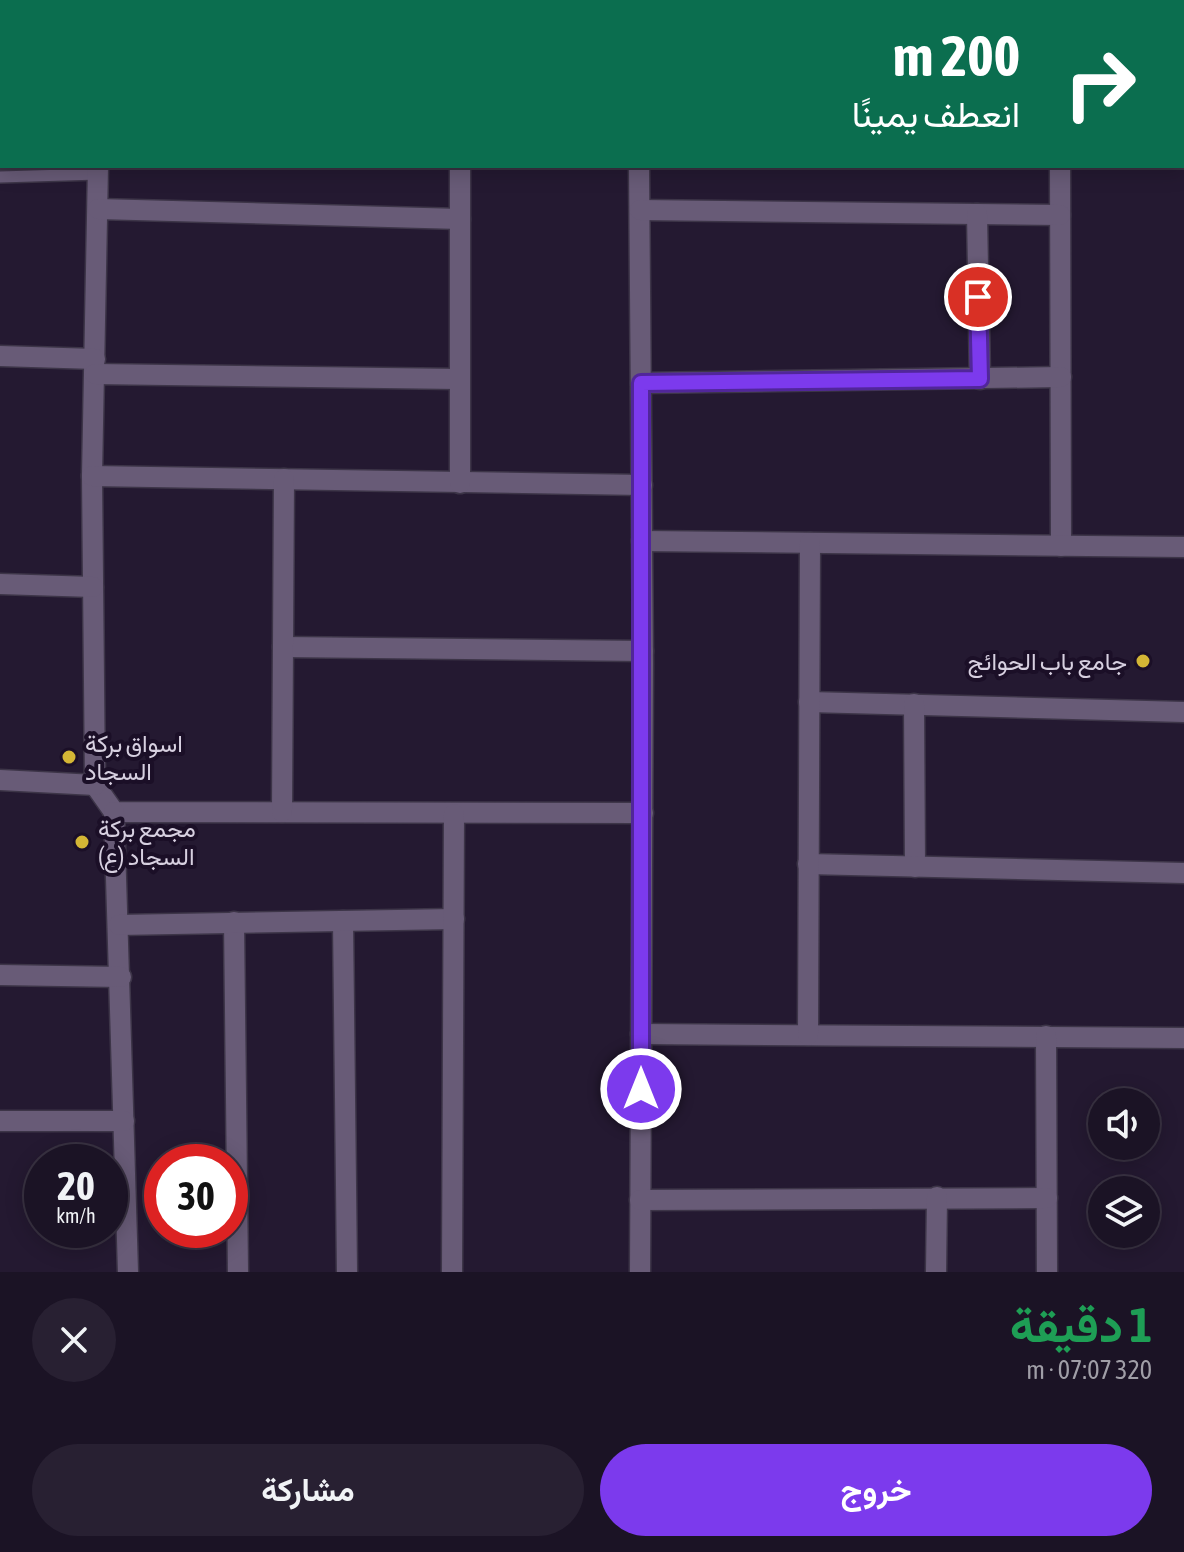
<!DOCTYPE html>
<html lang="ar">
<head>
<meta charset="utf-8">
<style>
  body { margin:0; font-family:"Asap Condensed",Vazirmatn,sans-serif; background:#282032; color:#f1f3f6; direction:rtl; height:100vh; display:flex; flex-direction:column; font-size:30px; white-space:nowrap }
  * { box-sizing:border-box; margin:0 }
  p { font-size:26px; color:#a09ea7 }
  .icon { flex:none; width:44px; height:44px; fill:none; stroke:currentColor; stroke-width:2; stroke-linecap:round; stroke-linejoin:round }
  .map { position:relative; height:1272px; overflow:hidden; direction:ltr }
  .details { display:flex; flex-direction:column; background:#1b1325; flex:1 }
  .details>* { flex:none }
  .top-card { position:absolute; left:0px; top:0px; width:1184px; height:168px; box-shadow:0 4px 20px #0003,0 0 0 2px #393242; direction:rtl; background:#0b6e4f; color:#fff; overflow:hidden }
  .tools { position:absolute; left:1088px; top:1088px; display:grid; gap:16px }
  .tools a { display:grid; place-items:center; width:72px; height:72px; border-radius:50%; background:#1b1325; box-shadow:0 4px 20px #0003,0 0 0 2px #393242; font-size:40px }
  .speed { position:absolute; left:24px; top:1144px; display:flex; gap:16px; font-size:40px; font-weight:700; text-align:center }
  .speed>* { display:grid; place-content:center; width:104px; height:104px; border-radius:50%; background:#1b1325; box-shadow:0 4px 20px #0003,0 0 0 2px #393242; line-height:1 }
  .speed small { font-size:20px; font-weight:400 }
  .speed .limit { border:12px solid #d22; background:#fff; color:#111 }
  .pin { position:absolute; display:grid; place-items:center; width:68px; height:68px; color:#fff; margin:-34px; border:4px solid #fff; border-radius:50%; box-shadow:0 2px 8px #0007 }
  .me { position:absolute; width:88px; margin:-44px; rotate:0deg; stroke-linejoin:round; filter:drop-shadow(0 0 6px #0008) }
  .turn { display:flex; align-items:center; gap:28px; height:168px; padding:0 32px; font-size:36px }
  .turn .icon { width:104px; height:104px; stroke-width:2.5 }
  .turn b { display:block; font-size:56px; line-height:68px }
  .round { display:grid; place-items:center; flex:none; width:84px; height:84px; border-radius:42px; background:#282032 }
  .headline { display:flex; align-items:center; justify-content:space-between; height:136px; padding:0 32px }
  h1 { font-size:48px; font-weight:700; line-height:60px; color:#1e9e55 }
  .cta { display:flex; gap:16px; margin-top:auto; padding:16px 32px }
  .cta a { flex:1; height:92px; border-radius:48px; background:#7c3aed; color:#fff; font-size:32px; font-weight:700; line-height:92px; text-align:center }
  .cta a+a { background:#282032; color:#f1f3f6 }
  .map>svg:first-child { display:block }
  .built { fill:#2e1f3d }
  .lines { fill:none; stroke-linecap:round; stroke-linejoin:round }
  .lane-casing { stroke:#3d3548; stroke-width:14 }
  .street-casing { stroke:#3d3548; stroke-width:23 }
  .lane { stroke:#685b77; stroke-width:11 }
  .street { stroke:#685b77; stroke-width:20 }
  .route-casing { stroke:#51269a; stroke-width:20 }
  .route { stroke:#7c3aed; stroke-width:14 }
  .poi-dot { fill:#d4b635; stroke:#1b0f27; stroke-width:3 }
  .labels { text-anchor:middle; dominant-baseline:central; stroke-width:8; stroke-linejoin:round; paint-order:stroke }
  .poi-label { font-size:24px; fill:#d7d0e0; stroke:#1b0f27; text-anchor:start }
</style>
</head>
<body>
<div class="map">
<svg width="1184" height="1272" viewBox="0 0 1184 1272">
  <rect width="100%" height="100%" fill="#241931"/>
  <path class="built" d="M463,0H1184V13L1182,2Z"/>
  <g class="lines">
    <g class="lane-casing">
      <path id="lane" d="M0,177L98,174"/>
    </g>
    <g class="street-casing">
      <g id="street">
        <path d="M96,0V2"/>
        <path d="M461,0V2"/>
        <path d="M1182,40H1184"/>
        <path d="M98,166L92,476L95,785L114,812L643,813"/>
        <path d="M639,166L643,663L640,1272"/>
        <path d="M1060,166L1061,546"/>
        <path d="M98,209L460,219"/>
        <path d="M640,210L1060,215"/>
        <path d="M977,214L980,379"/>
        <path d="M0,356L95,359"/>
        <path d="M95,374L458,379"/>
        <path d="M641,383L1061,377"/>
        <path d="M92,476L642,485"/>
        <path d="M460,483V166"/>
        <path d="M642,541L1184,547"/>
        <path d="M0,584L93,587"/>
        <path d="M283,647L643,651"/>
        <path d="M809,702L1184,712"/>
        <path d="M914,704L915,867"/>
        <path d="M0,780L95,785"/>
        <path d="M114,812L128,1272"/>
        <path d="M282,812L284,479"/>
        <path d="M808,864L1184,873"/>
        <path d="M343,921L347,1272"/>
        <path d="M234,922L238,1272"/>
        <path d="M119,925L454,919"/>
        <path d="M0,975L121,977"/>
        <path d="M641,1034L1184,1038"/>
        <path d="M808,1035L810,543"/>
        <path d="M1046,1036L1047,1272"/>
        <path d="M0,1121H124"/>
        <path d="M640,1200L1047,1198"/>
        <path d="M452,1272L454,814"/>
        <path d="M936,1272L937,1197"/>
      </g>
    </g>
    <use href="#lane" class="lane"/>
    <use href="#street" class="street"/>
  </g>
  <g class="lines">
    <g class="route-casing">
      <path id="route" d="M641,1089V383L980,379L978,297"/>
    </g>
    <use href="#route" class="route"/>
  </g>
  <g class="poi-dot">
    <circle cx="1143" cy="661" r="8"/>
    <circle cx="69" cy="757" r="8"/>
    <circle cx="82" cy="842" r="8"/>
  </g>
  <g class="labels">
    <g class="poi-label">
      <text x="1127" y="661" text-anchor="end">جامع باب الحوائج</text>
      <text x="85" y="743">اسواق بركة<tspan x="85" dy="28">السجاد</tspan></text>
      <text x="98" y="828">مجمع بركة<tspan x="98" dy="28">السجاد (ع)</tspan></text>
    </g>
  </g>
</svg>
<div class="tools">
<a><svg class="icon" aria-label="sound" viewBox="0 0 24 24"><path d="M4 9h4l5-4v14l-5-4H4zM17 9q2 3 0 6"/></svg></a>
<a><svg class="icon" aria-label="layers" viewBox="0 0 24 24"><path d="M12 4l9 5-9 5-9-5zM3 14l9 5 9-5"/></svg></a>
</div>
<div class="speed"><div>20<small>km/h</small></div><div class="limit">30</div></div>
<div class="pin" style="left:978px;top:297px;background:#d93025"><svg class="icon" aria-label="arrive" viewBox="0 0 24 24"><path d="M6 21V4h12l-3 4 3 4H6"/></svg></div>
<svg class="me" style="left:641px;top:1089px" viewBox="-20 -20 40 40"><circle r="17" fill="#7c3aed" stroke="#fff" stroke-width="3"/><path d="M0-11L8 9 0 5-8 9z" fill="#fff"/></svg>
<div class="top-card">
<div class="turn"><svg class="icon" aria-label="right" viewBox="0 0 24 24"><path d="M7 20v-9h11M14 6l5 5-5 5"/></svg><div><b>200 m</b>انعطف يمينًا</div></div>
</div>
</div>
<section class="details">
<div class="headline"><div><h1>1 دقيقة</h1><p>320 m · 07:07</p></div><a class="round"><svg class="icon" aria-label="close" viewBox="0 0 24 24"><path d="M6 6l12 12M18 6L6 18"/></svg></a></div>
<div class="cta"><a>خروج</a><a>مشاركة</a></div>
</section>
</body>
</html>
